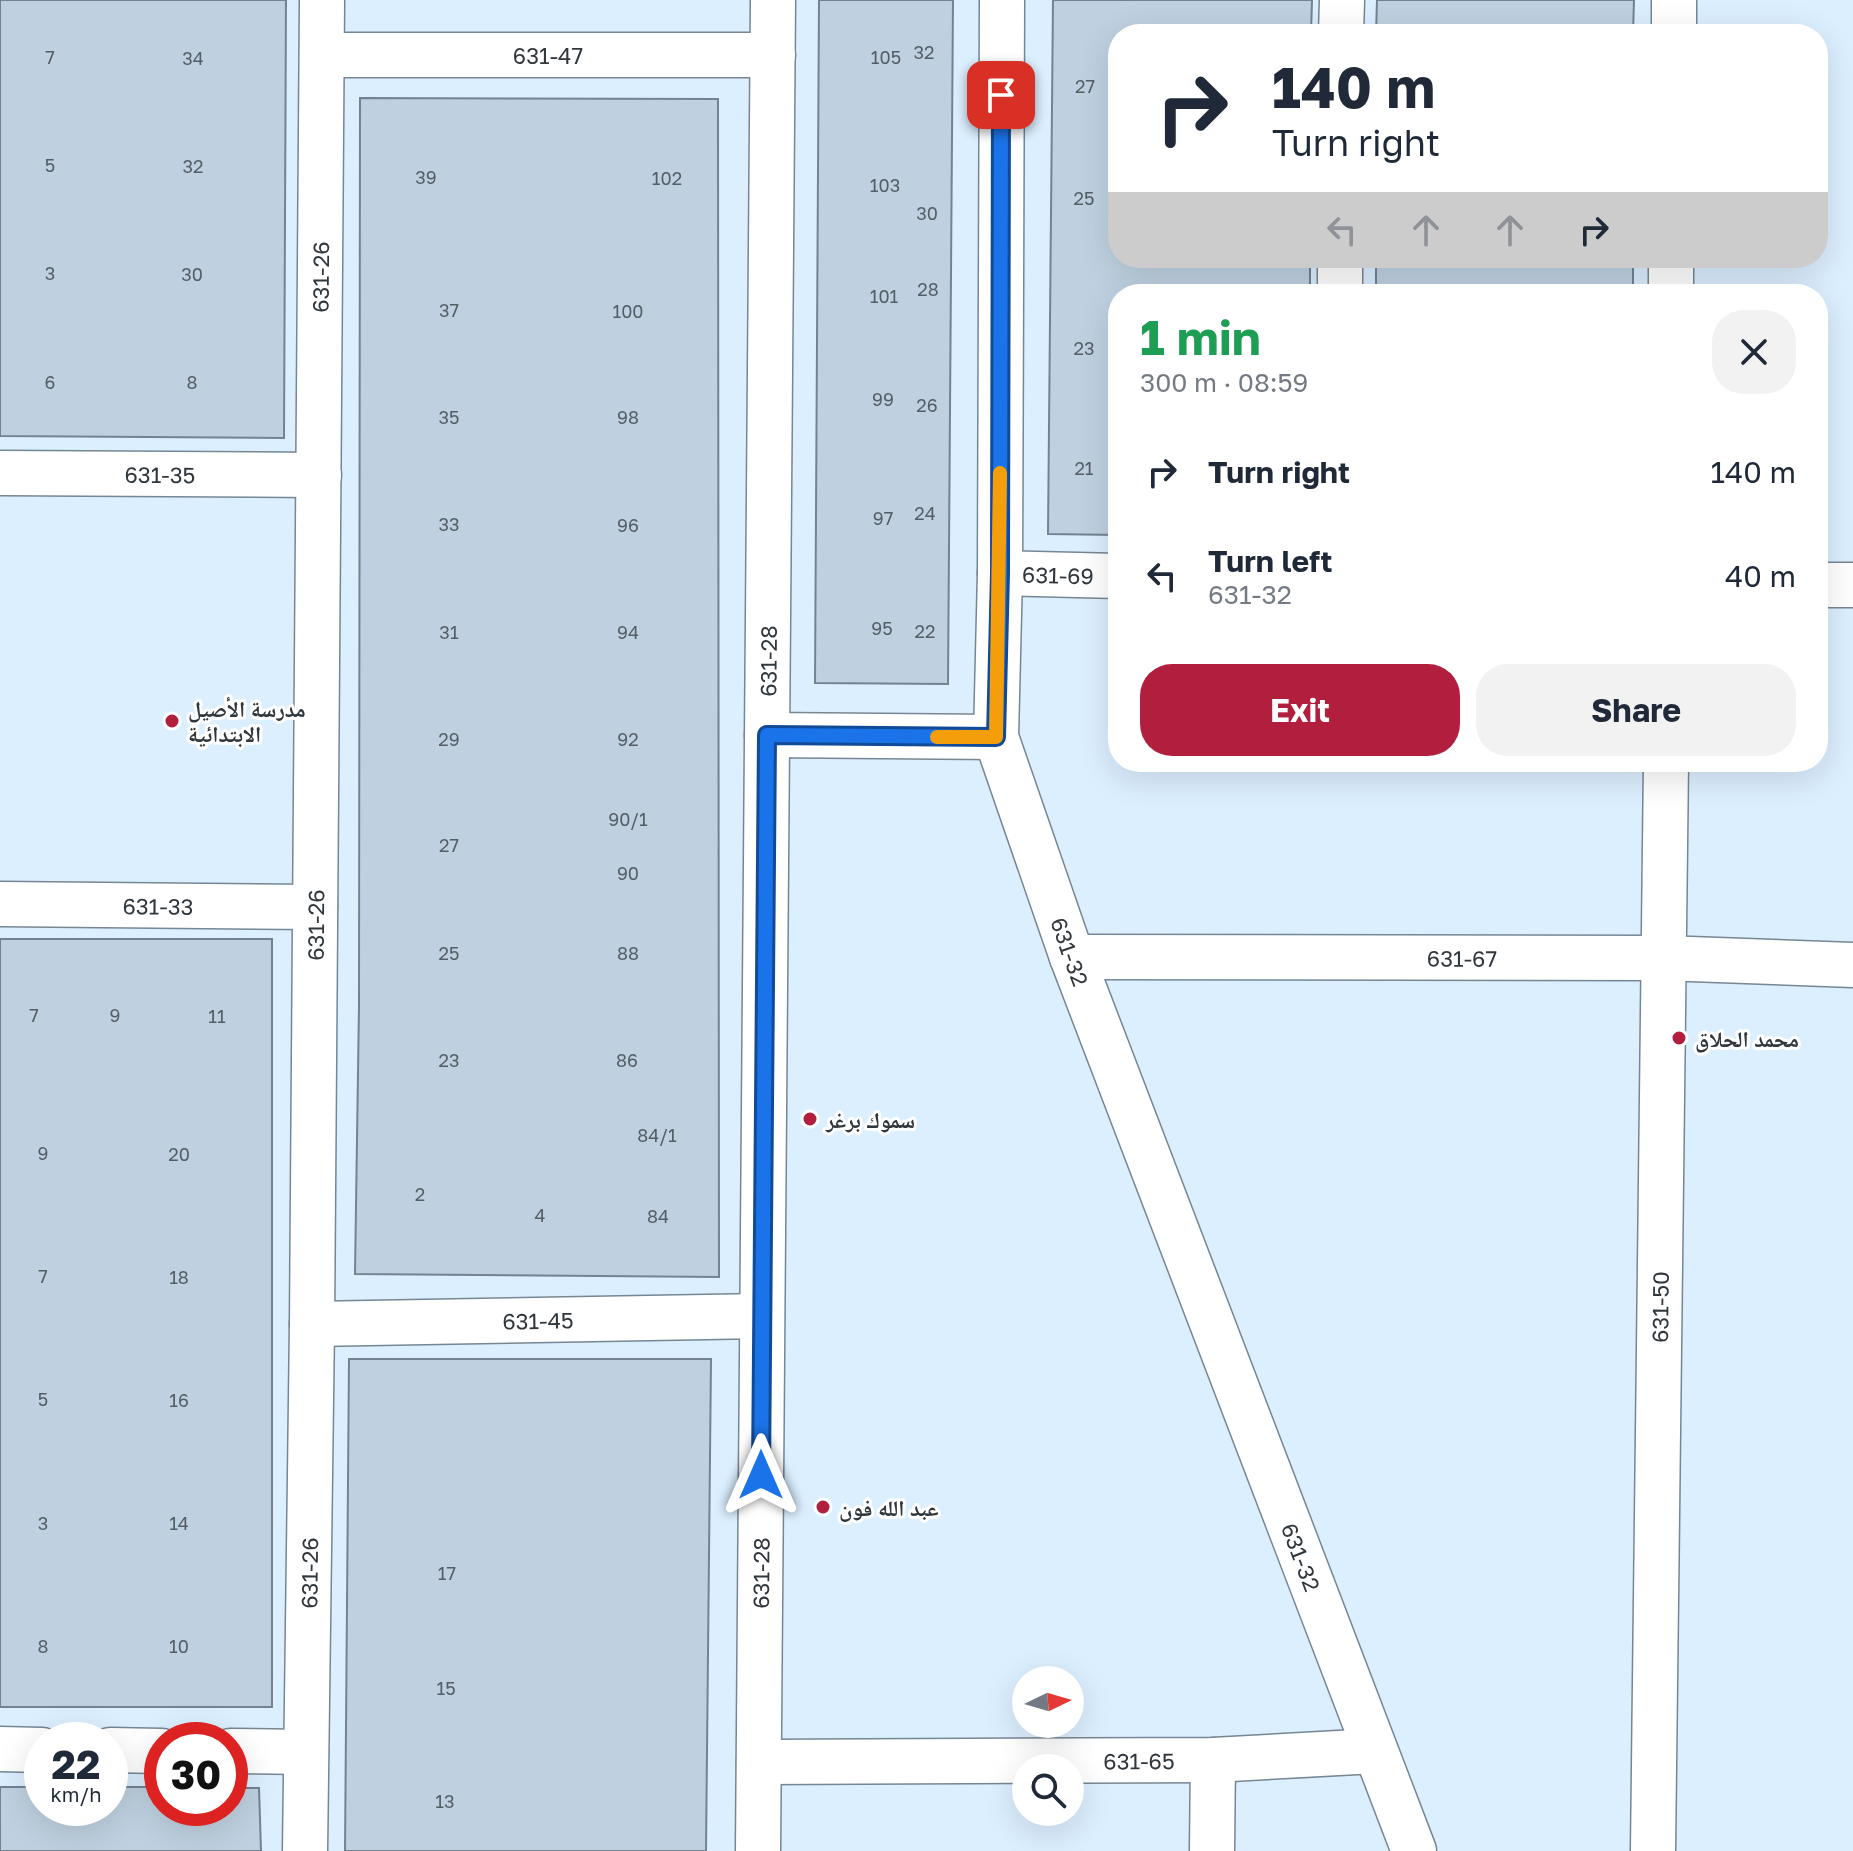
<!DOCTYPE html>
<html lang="en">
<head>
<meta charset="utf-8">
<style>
  body { margin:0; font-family:"Golos Text","Noto Naskh Arabic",sans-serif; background:#f2f2f3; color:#1f2937; height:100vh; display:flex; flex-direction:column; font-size:30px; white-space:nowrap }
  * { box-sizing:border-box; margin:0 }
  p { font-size:26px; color:#747a83 }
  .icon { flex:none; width:44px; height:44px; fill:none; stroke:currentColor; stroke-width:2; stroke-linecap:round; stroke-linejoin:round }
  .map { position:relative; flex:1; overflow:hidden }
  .side { position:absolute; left:1108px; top:284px; width:720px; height:488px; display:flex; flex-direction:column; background:#fff; border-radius:32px; box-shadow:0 8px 32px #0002 }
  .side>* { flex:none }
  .guide { position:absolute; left:1108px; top:24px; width:720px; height:244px; border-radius:32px; box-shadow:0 8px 32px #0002; background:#fff; color:#1f2937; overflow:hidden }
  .needle { width:52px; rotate:85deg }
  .tools { position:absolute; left:1012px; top:1666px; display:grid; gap:16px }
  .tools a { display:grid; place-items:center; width:72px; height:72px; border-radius:50%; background:#fff; box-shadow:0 8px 32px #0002; font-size:40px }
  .speed { position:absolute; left:24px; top:1722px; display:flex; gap:16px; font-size:40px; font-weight:700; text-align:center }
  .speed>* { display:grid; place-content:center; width:104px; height:104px; border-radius:50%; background:#fff; box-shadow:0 8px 32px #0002; line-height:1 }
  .speed small { font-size:20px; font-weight:400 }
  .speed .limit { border:12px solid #d22; background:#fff; color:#111 }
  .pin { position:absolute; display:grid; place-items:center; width:68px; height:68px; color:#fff; margin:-34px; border-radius:16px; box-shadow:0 4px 12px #0006 }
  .me { position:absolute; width:88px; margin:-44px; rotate:0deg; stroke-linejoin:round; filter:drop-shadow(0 0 6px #0008) }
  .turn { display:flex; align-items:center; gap:28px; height:168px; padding:0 32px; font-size:36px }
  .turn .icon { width:104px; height:104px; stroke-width:2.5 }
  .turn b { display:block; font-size:56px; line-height:68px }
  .lanes { display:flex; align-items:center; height:76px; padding:0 32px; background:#0003; justify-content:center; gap:40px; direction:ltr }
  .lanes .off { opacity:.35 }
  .round { display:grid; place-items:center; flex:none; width:84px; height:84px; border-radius:32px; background:#f2f2f3 }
  .head { display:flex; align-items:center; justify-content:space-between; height:136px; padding:0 32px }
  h1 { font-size:48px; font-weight:700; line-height:60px; color:#1e9e55 }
  .button { display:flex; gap:16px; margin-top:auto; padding:16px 32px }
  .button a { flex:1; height:92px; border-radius:32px; background:#b21f3e; color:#fff; font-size:32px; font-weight:700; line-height:92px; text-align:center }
  .button a+a { background:#f2f2f3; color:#1f2937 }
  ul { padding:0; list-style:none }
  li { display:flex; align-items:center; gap:24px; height:104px; padding:0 32px }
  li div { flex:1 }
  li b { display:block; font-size:30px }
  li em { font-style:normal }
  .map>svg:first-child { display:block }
  .building { fill:#bfd1e1; stroke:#738392; stroke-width:2 }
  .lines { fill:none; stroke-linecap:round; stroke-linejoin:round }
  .minor-casing { stroke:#758694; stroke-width:47 }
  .minor { stroke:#fff; stroke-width:44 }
  .route-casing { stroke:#114b97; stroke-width:20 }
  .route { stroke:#1a73e8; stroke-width:14 }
  .slow { stroke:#f59e0b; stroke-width:14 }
  .poi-dot { fill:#b21f3e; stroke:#fff; stroke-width:3 }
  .labels { text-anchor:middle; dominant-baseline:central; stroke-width:6; stroke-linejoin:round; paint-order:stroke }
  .number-label { font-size:18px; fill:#545e66 }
  .street-label { font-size:22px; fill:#30373d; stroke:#fff }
  .poi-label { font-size:22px; font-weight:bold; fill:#30373d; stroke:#fff; text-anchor:start }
</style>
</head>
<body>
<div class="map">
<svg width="1853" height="1851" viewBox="0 0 1853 1851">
  <rect width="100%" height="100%" fill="#dcefff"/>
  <g class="building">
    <path d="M0,0H286L284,438L0,436Z"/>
    <path d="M819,0H953L948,684L815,683Z"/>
    <path d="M1053,0H1312L1311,34H1118V258H1310V294H1118V535L1048,534Z"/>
    <path d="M1377,0H1634L1633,34H1376Z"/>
    <path d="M360,98L718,99L719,1277L355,1274L359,1006Z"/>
    <rect x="1376" y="258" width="257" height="36"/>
    <rect x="0" y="939" width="272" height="768"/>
    <path d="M349,1359H711L706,1851H345Z"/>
    <path d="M0,1787H42V1808H110V1787H162V1808H230V1788H259L261,1851H0Z"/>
  </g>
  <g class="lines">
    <g class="minor-casing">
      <g id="minor">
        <path id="s1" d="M1002,0L1000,573L996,737L1072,957L1414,1851"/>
        <path d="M1341,34L1342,0"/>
        <path d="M1674,34V0"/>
        <path id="s2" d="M322,55H773"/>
        <path d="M1340,294V258"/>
        <path d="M1671,294V258"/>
        <path id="s3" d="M0,473L319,475"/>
        <path id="s4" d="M1000,573L1118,576"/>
        <path d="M1818,585H1853"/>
        <path d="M767,735L996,737"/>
        <path id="s5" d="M0,904L315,907"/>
        <path id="s6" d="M1072,957L1663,958L1853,965"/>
        <path id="s7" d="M312,1324L762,1316"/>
        <path d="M0,1749L42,1750"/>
        <path d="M110,1750L162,1751"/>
        <path d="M230,1751L306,1752"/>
        <path id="s8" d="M759,1762L1213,1760L1375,1751"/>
        <path id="s9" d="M305,1851L312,1324L322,0"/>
        <path id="s10" d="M758,1851L773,0"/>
        <path d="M1212,1851L1213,1760"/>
        <path id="s11" d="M1653,1851L1666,762"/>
      </g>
    </g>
    <use href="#minor" class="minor"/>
  </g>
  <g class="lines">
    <g class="route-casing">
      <path id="route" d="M761,1475L767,735L996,737L1000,573L1001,95"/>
    </g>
    <use href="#route" class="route"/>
    <path class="slow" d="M937,737H996L1000,473"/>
  </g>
  <g class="poi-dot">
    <circle cx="172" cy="721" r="8"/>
    <circle cx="1679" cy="1038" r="8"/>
    <circle cx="810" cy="1119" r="8"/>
    <circle cx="823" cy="1507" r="8"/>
  </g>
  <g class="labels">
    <g class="number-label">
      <text x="924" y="52">32</text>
      <text x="50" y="57">7</text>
      <text x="886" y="57">105</text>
      <text x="193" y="58">34</text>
      <text x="1085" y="86">27</text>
      <text x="50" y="165">5</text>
      <text x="193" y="166">32</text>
      <text x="426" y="177">39</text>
      <text x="667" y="178">102</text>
      <text x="885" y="185">103</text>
      <text x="1084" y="198">25</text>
      <text x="927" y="213">30</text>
      <text x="50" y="273">3</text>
      <text x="192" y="274">30</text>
      <text x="928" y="289">28</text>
      <text x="884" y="296">101</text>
      <text x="449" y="310">37</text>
      <text x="628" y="311">100</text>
      <text x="1084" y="348">23</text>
      <text x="50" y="382">6</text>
      <text x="192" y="382">8</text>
      <text x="883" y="399">99</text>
      <text x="927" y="405">26</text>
      <text x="449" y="417">35</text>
      <text x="628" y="417">98</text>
      <text x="1084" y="468">21</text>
      <text x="925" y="513">24</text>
      <text x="883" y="518">97</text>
      <text x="449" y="524">33</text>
      <text x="628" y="525">96</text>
      <text x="882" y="628">95</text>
      <text x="925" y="631">22</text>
      <text x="449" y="632">31</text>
      <text x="628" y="632">94</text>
      <text x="449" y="739">29</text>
      <text x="628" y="739">92</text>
      <text x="628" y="819">90/1</text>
      <text x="449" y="845">27</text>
      <text x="628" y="873">90</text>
      <text x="449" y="953">25</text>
      <text x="628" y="953">88</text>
      <text x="34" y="1015">7</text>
      <text x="115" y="1015">9</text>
      <text x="217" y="1016">11</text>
      <text x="449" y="1060">23</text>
      <text x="627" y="1060">86</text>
      <text x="657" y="1135">84/1</text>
      <text x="43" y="1153">9</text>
      <text x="179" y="1154">20</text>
      <text x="420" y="1194">2</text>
      <text x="540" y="1215">4</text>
      <text x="658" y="1216">84</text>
      <text x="43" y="1276">7</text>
      <text x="179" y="1277">18</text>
      <text x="43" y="1399">5</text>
      <text x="179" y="1400">16</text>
      <text x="43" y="1523">3</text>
      <text x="179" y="1523">14</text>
      <text x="447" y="1573">17</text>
      <text x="43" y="1646">8</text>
      <text x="179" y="1646">10</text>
      <text x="446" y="1688">15</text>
      <text x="445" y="1801">13</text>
    </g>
    <g class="street-label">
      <text stroke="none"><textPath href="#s2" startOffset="226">631-47</textPath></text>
      <text stroke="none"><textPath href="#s9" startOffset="1574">631-26</textPath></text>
      <text stroke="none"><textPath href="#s3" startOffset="160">631-35</textPath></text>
      <text stroke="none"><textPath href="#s4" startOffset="58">631-69</textPath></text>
      <text stroke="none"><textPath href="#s10" startOffset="1190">631-28</textPath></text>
      <text stroke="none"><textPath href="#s5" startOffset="158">631-33</textPath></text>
      <text stroke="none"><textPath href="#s9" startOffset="926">631-26</textPath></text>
      <text stroke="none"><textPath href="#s1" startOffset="964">631-32</textPath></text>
      <text stroke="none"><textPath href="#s6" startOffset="390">631-67</textPath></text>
      <text stroke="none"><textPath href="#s11" startOffset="544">631-50</textPath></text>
      <text stroke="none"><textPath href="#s7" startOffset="226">631-45</textPath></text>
      <text stroke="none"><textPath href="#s1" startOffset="1612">631-32</textPath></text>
      <text stroke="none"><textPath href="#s9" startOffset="278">631-26</textPath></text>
      <text stroke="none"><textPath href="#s10" startOffset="278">631-28</textPath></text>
      <text stroke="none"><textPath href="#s8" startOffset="380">631-65</textPath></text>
    </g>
    <g class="poi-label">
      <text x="188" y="708">مدرسة الأصيل<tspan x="188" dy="25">الابتدائية</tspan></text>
      <text x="1695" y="1038">محمد الحلاق</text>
      <text x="826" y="1119">سموك برغر</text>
      <text x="839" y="1507">عبد الله فون</text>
    </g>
  </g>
</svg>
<div class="tools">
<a><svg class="needle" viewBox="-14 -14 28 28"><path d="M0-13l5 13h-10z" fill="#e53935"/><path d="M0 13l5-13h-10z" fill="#747a83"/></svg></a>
<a><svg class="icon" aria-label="search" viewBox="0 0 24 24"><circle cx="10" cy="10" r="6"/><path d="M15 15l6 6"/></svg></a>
</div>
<div class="speed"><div>22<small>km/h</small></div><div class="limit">30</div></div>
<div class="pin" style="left:1001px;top:95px;background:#d93025"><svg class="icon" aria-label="arrive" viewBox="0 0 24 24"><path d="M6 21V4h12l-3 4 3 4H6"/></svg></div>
<svg class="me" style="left:761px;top:1475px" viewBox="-20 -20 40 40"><path d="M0-17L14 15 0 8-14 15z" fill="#1a73e8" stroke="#fff" stroke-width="4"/></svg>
<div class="guide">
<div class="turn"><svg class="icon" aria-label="right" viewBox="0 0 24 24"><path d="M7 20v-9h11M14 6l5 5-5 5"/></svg><div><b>140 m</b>Turn right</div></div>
<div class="lanes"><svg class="icon off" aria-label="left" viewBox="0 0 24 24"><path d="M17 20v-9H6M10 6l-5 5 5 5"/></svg><svg class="icon off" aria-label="ahead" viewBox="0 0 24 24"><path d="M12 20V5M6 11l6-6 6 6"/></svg><svg class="icon off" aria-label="ahead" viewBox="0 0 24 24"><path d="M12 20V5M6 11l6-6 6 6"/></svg><svg class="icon" aria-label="right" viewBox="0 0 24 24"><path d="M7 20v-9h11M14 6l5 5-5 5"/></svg></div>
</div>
<section class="side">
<div class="head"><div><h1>1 min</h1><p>300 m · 08:59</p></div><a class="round"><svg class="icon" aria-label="close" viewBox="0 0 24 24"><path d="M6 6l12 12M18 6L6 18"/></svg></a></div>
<ul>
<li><svg class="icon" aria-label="right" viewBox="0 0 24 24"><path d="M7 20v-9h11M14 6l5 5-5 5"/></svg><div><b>Turn right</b></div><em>140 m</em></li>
<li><svg class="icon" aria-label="left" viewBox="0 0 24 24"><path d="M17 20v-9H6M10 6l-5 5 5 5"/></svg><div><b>Turn left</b><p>631-32</p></div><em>40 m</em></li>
</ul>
<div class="button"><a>Exit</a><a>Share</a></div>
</section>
</div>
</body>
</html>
